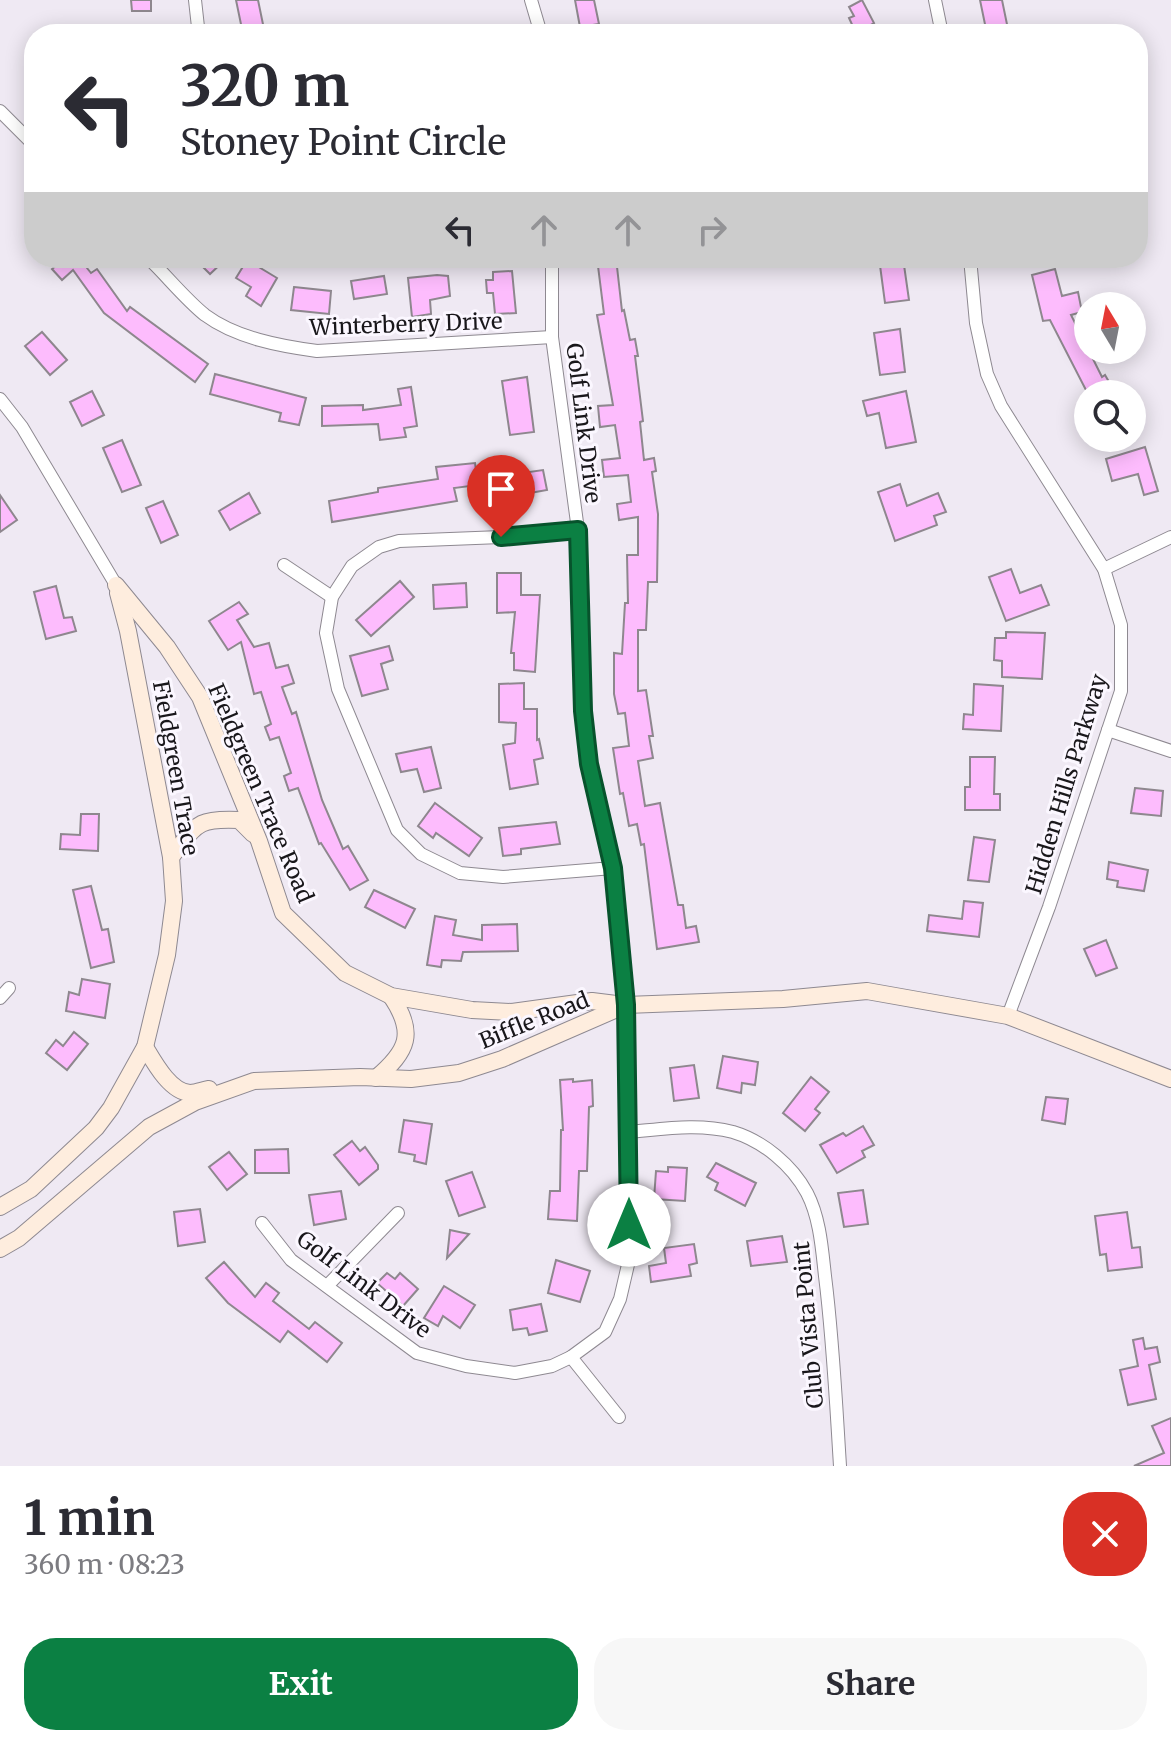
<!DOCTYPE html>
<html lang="en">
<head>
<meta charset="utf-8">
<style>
  body { margin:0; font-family:Merriweather,serif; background:#f7f7f7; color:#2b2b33; height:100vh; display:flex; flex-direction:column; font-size:30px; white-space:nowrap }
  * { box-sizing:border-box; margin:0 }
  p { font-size:26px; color:#7c7c81 }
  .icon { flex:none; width:44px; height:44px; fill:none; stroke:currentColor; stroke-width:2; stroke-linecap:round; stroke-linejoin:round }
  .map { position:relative; height:1466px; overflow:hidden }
  .drawer { display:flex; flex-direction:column; background:#fff; flex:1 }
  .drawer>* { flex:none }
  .guide { position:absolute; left:24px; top:24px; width:1124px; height:244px; border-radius:32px; box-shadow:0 4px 20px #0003; background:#fff; color:#2b2b33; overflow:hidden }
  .needle { width:52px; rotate:350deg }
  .controls { position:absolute; left:1074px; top:292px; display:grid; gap:16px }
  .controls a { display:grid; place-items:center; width:72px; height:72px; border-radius:50%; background:#fff; box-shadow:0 4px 20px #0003; font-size:40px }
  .pin { position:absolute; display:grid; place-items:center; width:68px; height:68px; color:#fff; margin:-82px -34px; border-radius:50% 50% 50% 0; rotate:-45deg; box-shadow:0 0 8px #0007 }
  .pin .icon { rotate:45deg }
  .me { position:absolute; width:88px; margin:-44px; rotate:0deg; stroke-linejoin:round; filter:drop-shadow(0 0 6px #0008) }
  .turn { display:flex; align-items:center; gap:28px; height:168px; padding:0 24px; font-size:36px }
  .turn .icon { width:104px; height:104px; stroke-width:2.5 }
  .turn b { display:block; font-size:56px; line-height:68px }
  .lanes { display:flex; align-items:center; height:76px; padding:0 24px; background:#0003; justify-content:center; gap:40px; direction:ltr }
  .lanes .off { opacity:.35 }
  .round { display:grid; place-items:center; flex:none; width:84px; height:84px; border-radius:32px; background:#f7f7f7 }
  .overview { display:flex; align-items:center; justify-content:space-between; height:136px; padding:0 24px }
  h1 { font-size:48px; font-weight:700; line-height:60px }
  .cta { display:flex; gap:16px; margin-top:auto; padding:16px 24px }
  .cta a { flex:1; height:92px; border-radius:32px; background:#0b8043; color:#fff; font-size:32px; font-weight:700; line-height:92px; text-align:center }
  .cta a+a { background:#f7f7f7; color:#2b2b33 }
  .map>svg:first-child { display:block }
  .building { fill:#fdbcfd; stroke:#8e878e; stroke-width:2 }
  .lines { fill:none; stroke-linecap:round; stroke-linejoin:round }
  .street-casing { stroke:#8e8991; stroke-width:14 }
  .secondary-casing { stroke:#8e8991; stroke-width:18 }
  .street { stroke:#fff; stroke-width:12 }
  .secondary { stroke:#feedde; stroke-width:16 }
  .route-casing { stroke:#07532c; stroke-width:20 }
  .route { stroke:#0b8043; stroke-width:14 }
  .labels { text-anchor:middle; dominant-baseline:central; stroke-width:6; stroke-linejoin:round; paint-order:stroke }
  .street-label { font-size:22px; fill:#19171b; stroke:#fbf7ff }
</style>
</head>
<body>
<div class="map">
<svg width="1171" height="1466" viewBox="0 0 1171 1466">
  <rect width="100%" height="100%" fill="#efe9f3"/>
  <g class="building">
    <path d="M131,0H151V11H132Z"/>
    <path d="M236,0H258L265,34H243Z"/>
    <path d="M575,0H594L599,24L580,27Z"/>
    <path d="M862,0L874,23L856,33L849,18L854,16L849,7Z"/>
    <path d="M980,0H1002L1009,34H987Z"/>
    <path d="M51,258H89L83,263L91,273L97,269L127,311L130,307L208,364L195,382L104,313L73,270L62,280L52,269L57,265Z"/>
    <path d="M194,258H227L210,274Z"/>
    <path d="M597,258H616L622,311L624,310L630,340L635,339L638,356H635L643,421L640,422L644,460L654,458L656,471L652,472L658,514L657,582H648L646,630H638V691L646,690L653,736H649L653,758L638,761L645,806L660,803L678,905H683L686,928L696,926L699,942L657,949L644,844L641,845L637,824L629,826L623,793L620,794L613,748L629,746L625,713L618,714L614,694V653L622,654L625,603H628L627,555H638V517L619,520L617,504L631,502L628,475L604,477L602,460L620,458L615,425L600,427L598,406L613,405L597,315L604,314Z"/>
    <path d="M879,258H903L909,300L885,303Z"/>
    <path d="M247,260L277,278L261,306L246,296L251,287L236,278Z"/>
    <path d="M1055,269L1062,296L1078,292L1082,312L1071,315L1102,377L1105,375L1116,394H1088L1050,320L1043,321L1032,275Z"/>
    <path d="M512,271L516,313L495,314L493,293H487L486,280H493V272Z"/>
    <path d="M437,275L448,276L450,296L430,300L431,314L412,317L408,278Z"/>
    <path d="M384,276L387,294L354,299L351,281Z"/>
    <path d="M294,287L331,291L329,314L291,310Z"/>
    <path d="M900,329L905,372L880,375L874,333Z"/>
    <path d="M42,332L67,360L50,375L25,346Z"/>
    <path d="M215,374L306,398L299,425L279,421L281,413L210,394Z"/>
    <path d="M527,377L534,432L510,435L502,381Z"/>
    <path d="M411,387L417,426L404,428L406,437L380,440L378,424L322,426V406L363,405V410L401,405L398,389Z"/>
    <path d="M92,391L104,415L82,426L70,402Z"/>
    <path d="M906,391L916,442L886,448L879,413L867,416L863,401Z"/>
    <path d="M122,440L141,485L122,492L103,448Z"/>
    <path d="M1145,447L1158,491L1144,495L1138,474L1112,481L1106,459Z"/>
    <path d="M475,463L478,485L454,488L457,501L332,522L329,501L378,492V488L438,479L436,467Z"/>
    <path d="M543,470L547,490L496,499L493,477Z"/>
    <path d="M900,484L907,506L938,493L946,512L934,516L937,525L895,541L878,492Z"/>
    <path d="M249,493L260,513L230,530L219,511Z"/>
    <path d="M0,495L17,520L0,532Z"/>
    <path d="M163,501L178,535L161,543L146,508Z"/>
    <path d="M1011,569L1020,593L1041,585L1049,605L1006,621L989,577Z"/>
    <path d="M497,573H521V595H540L535,672L514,670V653H511L515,612L497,613Z"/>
    <path d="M400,581L414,597L371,636L356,620Z"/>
    <path d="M466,583L467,607L434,609L433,585Z"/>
    <path d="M56,586L64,618L72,617L76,631L46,639L34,592Z"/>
    <path d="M239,602L248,614L237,620L254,647L269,643L276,668L288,665L294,683L282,687L292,714L296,712L322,800L343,849L348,846L368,880L350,890L321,843L319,844L298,788L289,791L284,776L291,773L279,737L270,740L265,727L271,724L261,692L254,694L241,642L228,650L209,621Z"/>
    <path d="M1006,632L1045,633L1042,679L1002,677V661L994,660L995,638H1006Z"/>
    <path d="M389,646L393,660L381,664L388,689L362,696L350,656Z"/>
    <path d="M524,683V709H537V740L539,739L543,758L534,760L538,784L510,789L503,745L515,743L516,723L499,722V684Z"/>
    <path d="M974,684L1003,686L1001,731L963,729L964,714L973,715Z"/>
    <path d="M431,747L441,788L424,792L417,769L401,772L396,754Z"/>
    <path d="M970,757H995L994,794H1000V810H965V787H970Z"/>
    <path d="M1135,788L1163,791L1161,816L1131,813Z"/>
    <path d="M435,803L482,838L469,856L436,833L433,838L418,826Z"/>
    <path d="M81,814H99L98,851L60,849L61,834L80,835Z"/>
    <path d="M556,822L560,844L521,849V854L503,856L499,828Z"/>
    <path d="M974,837L995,840L989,882L968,880Z"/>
    <path d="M1109,862L1148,870L1144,891L1117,887L1118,881L1107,879Z"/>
    <path d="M91,886L102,930L108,929L114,962L91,968L73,890Z"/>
    <path d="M374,890L415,909L405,928L365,907Z"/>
    <path d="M964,901L983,903L979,937L927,931L929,915L962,919Z"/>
    <path d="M435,916L456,920L453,935L482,940V925L517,924L518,951L463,952L461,961L442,960L441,967L427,965Z"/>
    <path d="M1106,940L1117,968L1096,976L1084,949Z"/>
    <path d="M82,979L110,984L105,1018L66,1011L69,992L79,995Z"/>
    <path d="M74,1032L88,1044L67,1070L46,1053L56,1040L63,1046Z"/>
    <path d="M723,1056L758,1062L755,1085L742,1083L741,1093L717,1088Z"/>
    <path d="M694,1065L699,1098L674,1101L670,1068Z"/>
    <path d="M811,1077L829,1092L815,1109L820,1113L805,1131L783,1113Z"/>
    <path d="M573,1079V1082L592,1080L593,1106L589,1107L587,1171H579L577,1221L548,1219L550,1191H560L561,1130H563L560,1080Z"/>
    <path d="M1046,1097L1068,1099L1065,1124L1042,1120Z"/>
    <path d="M404,1120L432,1124L426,1164L414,1161L415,1155L399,1152Z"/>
    <path d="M863,1126L874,1145L862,1151L865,1157L837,1173L820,1145L843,1133L846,1136Z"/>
    <path d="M352,1141L360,1151L365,1147L378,1165V1169L359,1185L334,1155Z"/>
    <path d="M288,1149L289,1173H255V1150Z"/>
    <path d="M229,1152L247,1174L227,1190L209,1167Z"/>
    <path d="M716,1163L756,1183L745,1206L715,1190L718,1183L707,1177Z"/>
    <path d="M668,1167L687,1168L685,1201L654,1199L656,1171L668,1172Z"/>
    <path d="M472,1172L485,1207L459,1216L446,1181Z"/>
    <path d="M863,1190L868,1224L844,1227L838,1193Z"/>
    <path d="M341,1191L346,1219L314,1225L309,1195Z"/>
    <path d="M200,1209L205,1242L178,1246L174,1212Z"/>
    <path d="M1127,1212L1132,1248L1140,1247L1142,1267L1108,1271L1106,1254L1100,1255L1095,1216Z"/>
    <path d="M450,1230L469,1234L447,1258Z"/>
    <path d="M782,1236L787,1262L751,1266L747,1241Z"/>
    <path d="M694,1244L697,1263L689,1265L691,1276L651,1282L649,1266L666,1263L664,1248Z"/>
    <path d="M556,1260L590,1271L580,1302L548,1293Z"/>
    <path d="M224,1262L255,1297L266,1283L279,1293L273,1301L309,1329L315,1322L342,1343L327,1362L288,1331L280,1342L228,1303L206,1278Z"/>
    <path d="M387,1273L395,1279L400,1273L418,1289L403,1306L377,1283Z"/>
    <path d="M444,1286L475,1305L460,1328L443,1316L438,1326L424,1318Z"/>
    <path d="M541,1304L547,1331L529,1335L527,1328L513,1330L510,1310Z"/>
    <path d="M1143,1338L1145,1349L1157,1347L1160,1362L1149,1365L1156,1399L1128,1405L1120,1370L1138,1366L1133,1340Z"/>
    <path d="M1171,1418V1466H1134L1164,1453L1152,1426Z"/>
  </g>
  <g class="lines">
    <g class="street-casing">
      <g id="street">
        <path d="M195,0L198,27L202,34"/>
        <path d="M531,0L541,34"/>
        <path d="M935,0L942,34"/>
        <path d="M0,111L34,145"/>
        <path d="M148,258C167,276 185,299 205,315C236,338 280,346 317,351L552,337"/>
        <path d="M970,258L976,323L987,374L1001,406L1104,569L1121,625V691L1049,907L1008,1016"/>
        <path d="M0,399L22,427L116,585"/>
        <path d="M578,530L501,537L399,541L379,547L352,566L332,597L326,633L338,689L397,830L421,854L460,873L503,877L613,868"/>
        <path d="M284,565L332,597"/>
        <path d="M1104,569L1171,537"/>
        <path d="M1108,730L1171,751"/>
        <path d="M0,998L9,988"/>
        <path d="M629,1132C664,1129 698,1123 733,1132C763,1141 792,1165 807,1193C820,1218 822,1249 825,1276C833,1339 836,1403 840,1466"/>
        <path d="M262,1223L291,1260L417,1353L466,1366L515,1373L552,1366L571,1357L605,1332L620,1299L630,1256L626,1005L613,868L589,764L583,711L578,530L552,337V258"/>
        <path d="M327,1286L398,1213"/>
        <path d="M571,1357L619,1417"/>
      </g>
    </g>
    <g class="secondary-casing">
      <g id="secondary">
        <path d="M116,585L167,647L200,697L259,841L283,913L345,973L391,996L472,1010L512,1012L592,1001L624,1005"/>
        <path d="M171,857C197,825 195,818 239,820L253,834"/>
        <path d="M145,1047C154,1062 170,1092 190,1093C196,1093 203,1090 209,1089"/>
        <path d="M376,1078C408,1051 416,1033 391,996"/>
        <path d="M0,1207L31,1189L96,1128L111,1108L145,1047L167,955L174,901L171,857L128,631L118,593"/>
        <path d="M0,1249L19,1238L149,1127L195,1102L254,1081L360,1077L411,1079L459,1073L502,1059L626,1005L783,999L867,991L1008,1016L1171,1079"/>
      </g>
    </g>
    <use href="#street" class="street"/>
    <use href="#secondary" class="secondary"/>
  </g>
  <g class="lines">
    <g class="route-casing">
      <path id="route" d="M501,537L578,530L583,711L589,764L613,868L626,1005L629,1225"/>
    </g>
    <use href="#route" class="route"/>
  </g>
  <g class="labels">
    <g class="street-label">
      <text transform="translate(406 324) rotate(-2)">Winterberry Drive</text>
      <text transform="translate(584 423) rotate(83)">Golf Link Drive</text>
      <text transform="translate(176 768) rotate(80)">Fieldgreen Trace</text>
      <text transform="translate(1066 784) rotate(-73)">Hidden Hills Parkway</text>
      <text transform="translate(261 793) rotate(67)">Fieldgreen Trace Road</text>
      <text transform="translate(534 1020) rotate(-22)">Biffle Road</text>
      <text transform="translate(364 1284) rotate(37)">Golf Link Drive</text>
      <text transform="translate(808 1325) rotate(-95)">Club Vista Point</text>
    </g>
  </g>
</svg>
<div class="controls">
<a><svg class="needle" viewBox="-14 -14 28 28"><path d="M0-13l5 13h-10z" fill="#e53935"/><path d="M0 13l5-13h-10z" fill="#7c7c81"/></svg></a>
<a><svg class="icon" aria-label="search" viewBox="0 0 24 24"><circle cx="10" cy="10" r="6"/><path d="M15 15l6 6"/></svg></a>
</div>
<div class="pin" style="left:501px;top:537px;background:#d93025"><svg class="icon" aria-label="arrive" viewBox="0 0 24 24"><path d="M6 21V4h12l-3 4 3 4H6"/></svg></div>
<svg class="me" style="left:629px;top:1225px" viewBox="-20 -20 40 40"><circle r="19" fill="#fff"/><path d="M0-13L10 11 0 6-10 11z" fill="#0b8043"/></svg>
<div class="guide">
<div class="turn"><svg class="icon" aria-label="left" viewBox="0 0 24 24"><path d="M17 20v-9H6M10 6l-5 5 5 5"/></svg><div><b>320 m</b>Stoney Point Circle</div></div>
<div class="lanes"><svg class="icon" aria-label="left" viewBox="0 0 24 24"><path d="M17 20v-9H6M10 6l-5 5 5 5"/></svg><svg class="icon off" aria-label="ahead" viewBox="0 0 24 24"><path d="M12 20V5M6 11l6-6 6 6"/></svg><svg class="icon off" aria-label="ahead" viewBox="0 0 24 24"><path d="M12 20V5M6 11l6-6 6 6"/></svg><svg class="icon off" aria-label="right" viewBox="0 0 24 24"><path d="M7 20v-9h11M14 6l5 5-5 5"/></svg></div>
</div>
</div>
<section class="drawer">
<div class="overview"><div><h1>1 min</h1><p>360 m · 08:23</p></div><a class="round" style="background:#d93025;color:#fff"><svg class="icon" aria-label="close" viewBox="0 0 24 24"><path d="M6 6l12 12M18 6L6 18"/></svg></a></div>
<div class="cta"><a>Exit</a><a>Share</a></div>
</section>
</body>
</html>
